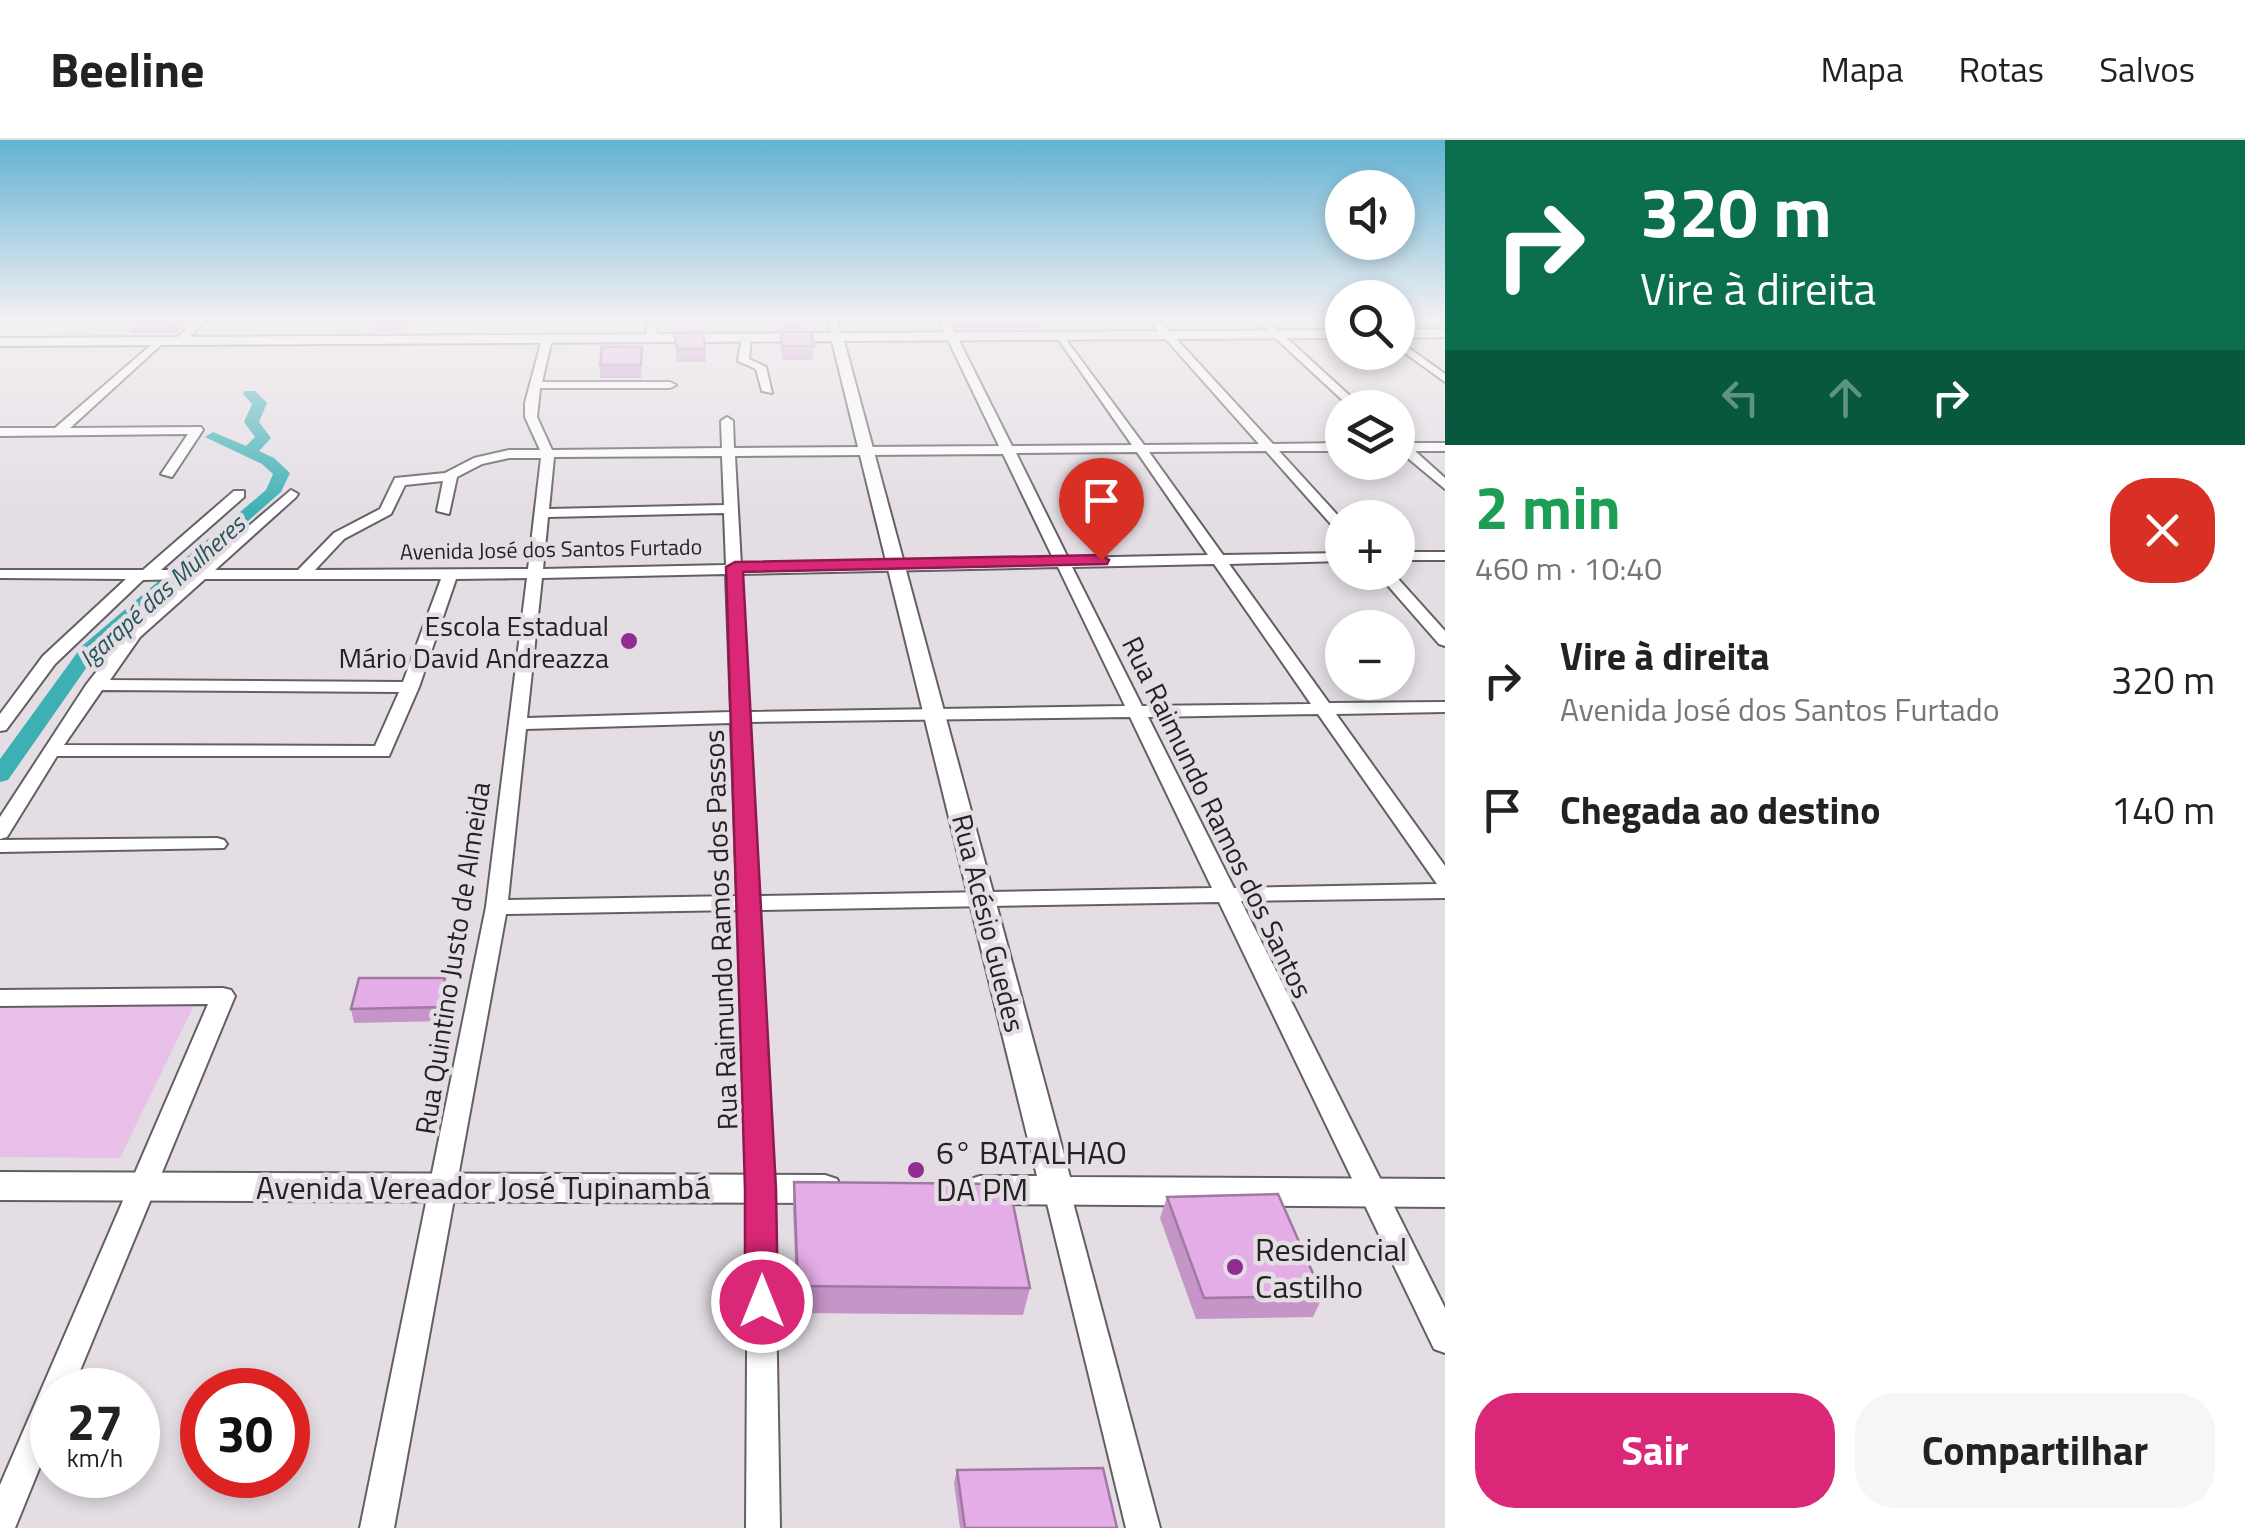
<!DOCTYPE html>
<html lang="pt">
<head>
<meta charset="utf-8">
<style>
  body { margin:0; font-family:"Titillium Web",sans-serif; background:#f6f6f6; color:#222; height:100vh; display:flex; flex-direction:column; font-size:38px; white-space:nowrap }
  * { box-sizing:border-box; margin:0 }
  p { font-size:32px; color:#767676 }
  .icon { flex:none; width:55px; height:55px; fill:none; stroke:currentColor; stroke-width:2; stroke-linecap:round; stroke-linejoin:round }
  .map { position:relative; flex:1; overflow:hidden }
  .side { display:flex; flex-direction:column; background:#fff; width:800px }
  .side>* { flex:none }
  .top-card { background:#0b6e4f; color:#fff; overflow:hidden }
  .controls { position:absolute; left:1325px; top:30px; display:grid; gap:20px }
  .controls a { display:grid; place-items:center; width:90px; height:90px; border-radius:50%; background:#fff; box-shadow:0 5px 15px #0003; font-size:50px }
  .speed { position:absolute; left:30px; top:1228px; display:flex; gap:20px; font-size:50px; font-weight:700; text-align:center }
  .speed>* { display:grid; place-content:center; width:130px; height:130px; border-radius:50%; background:#fff; box-shadow:0 5px 15px #0003; line-height:1 }
  .speed small { font-size:25px; font-weight:400 }
  .speed .limit { border:15px solid #d22; background:#fff; color:#111 }
  .pin { position:absolute; display:grid; place-items:center; width:85px; height:85px; color:#fff; margin:-102px -42px; border-radius:50% 50% 50% 0; rotate:-45deg; box-shadow:0 0 10px #0007 }
  .pin .icon { rotate:45deg }
  .me { position:absolute; width:110px; margin:-55px; rotate:0deg; stroke-linejoin:round; filter:drop-shadow(0 0 8px #0008) }
  .turn { display:flex; align-items:center; gap:35px; height:210px; padding:0 30px; font-size:45px }
  .turn .icon { width:130px; height:130px; stroke-width:2.5 }
  .turn b { display:block; font-size:70px; line-height:85px }
  .lanes { display:flex; align-items:center; height:95px; padding:0 30px; background:#0003; justify-content:center; gap:50px; direction:ltr }
  .lanes .off { opacity:.35 }
  .round { display:grid; place-items:center; flex:none; width:105px; height:105px; border-radius:40px; background:#f6f6f6 }
  .summary { display:flex; align-items:center; justify-content:space-between; height:170px; padding:0 30px }
  h1 { font-size:60px; font-weight:700; line-height:75px; color:#1e9e55 }
  .button { display:flex; gap:20px; margin-top:auto; padding:20px 30px }
  .button a { flex:1; height:115px; border-radius:40px; background:#db2777; color:#fff; font-size:40px; font-weight:700; line-height:115px; text-align:center }
  .button a+a { background:#f6f6f6; color:#222 }
  ul { padding:0; list-style:none }
  li { display:flex; align-items:center; gap:30px; height:130px; padding:0 30px }
  li div { flex:1 }
  li b { display:block; font-size:38px }
  li em { font-style:normal }
  header { display:flex; align-items:center; gap:60px; box-sizing:border-box; height:140px; padding:0 50px; background:#fff; border-bottom:2px solid #e0e0e0 }
  header strong { font-size:48px }
  nav { display:flex; gap:55px; margin-inline-start:auto; font-size:35px }
  main { display:flex; flex:1; min-height:0 }
  .map>svg:first-child { display:block }
  .green { fill:#e7bfe7 }
  .lines { fill:none; stroke-linecap:round; stroke-linejoin:round }
  .canal { fill:#3db0b4; fill-rule:evenodd }
  .minor-casing { stroke:#645f64; stroke-width:4 }
  .tertiary-casing { stroke:#645f64; stroke-width:4 }
  .path { stroke:#9a959a; stroke-width:2.5; stroke-dasharray:4 2.5; stroke-linecap:butt }
  .minor { fill:#fff; fill-rule:evenodd }
  .tertiary { fill:#fff; fill-rule:evenodd }
  .wall { fill:#c595c7 }
  .shaded-wall { fill:#a079a2 }
  .building { fill:#e5ade7; stroke:#a079a2; stroke-width:2.5 }
  .route { fill:#db2777; stroke:#8e194d; stroke-width:2.5 }
  .poi-dot { fill:#912c93; stroke:#e4dee4; stroke-width:4 }
  .labels { text-anchor:middle; dominant-baseline:central; stroke-width:9; stroke-linejoin:round; paint-order:stroke }
  .far-street-label { font-size:22px; fill:#252225; stroke:#e4dee4 }
  .far-water-label { font-size:25px; font-style:italic; fill:#255658; stroke:#e4dee4 }
  .poi-label { font-size:28px; fill:#252225; stroke:#e4dee4; text-anchor:end }
  .street-label { font-size:28px; fill:#252225; stroke:#e4dee4 }
  .near-poi-label { font-size:32px; fill:#252225; stroke:#e4dee4; text-anchor:start }
  .near-street-label { font-size:32px; fill:#252225; stroke:#e4dee4 }
</style>
</head>
<body>
<header>
<strong>Beeline</strong>
<nav><a>Mapa</a><a>Rotas</a><a>Salvos</a></nav>
</header>
<main>
<div class="map">
<svg width="1445" height="1388" viewBox="0 0 1445 1388">
  <rect width="100%" height="100%" fill="#e4dee4"/>
  <path class="green" d="M196,861L120,1018L0,1017V862Z"/>
  <g class="lines">
    <path class="canal" d="M245,251H255L267,263L259,282L271,298L259,311L274,318L290,333L281,352L96,514L8,640L0,642V619L82,506L266,350L273,334L262,324L205,297L213,292L246,306L255,297L244,282L252,264L243,254Z"/>
    <g class="minor-casing">
      <g id="minor">
        <path d="M196,179H207L183,204H175V200Z"/>
        <path d="M648,179H658L656,199L651,202L646,199Z"/>
        <path d="M827,179H837L841,199L832,197Z"/>
        <path d="M938,179H948L1012,306L1132,305L1056,196L1061,193L1144,305L1259,304L1148,179H1158L1273,304L1342,303V311H1279L1342,380V392L1337,391L1266,311L1149,312L1223,415L1342,413V421L1229,424L1329,563L1445,562V572L1336,574L1445,726V758L1241,761L1445,1168V1213L1434,1209L1219,762L759,770L774,1049L780,1388H746L748,1049L738,770L506,774L394,1388H360L486,767L527,438L456,439L419,547L389,616H57L7,697L0,699V677L86,545L128,491L187,439L143,440L55,524L6,590L0,591V574L43,516L126,439L0,438V430H143L234,351H244V357L161,430H197L291,350L298,354L296,357L215,430H298L334,393L380,369L395,338L445,333L474,318L509,310H540L525,277V263L542,199L547,196L552,199L542,242H670L676,245L670,248H540L537,277L552,310L722,308L721,281L727,277L733,281L734,308L999,306ZM1137,312L1208,415L1068,418L1016,313ZM1003,314L1053,418L741,425L735,316ZM722,316L724,365L549,369L554,317ZM509,318H541L528,429L315,430L344,399L391,374L405,345L443,341L437,371L449,374L457,337L482,324ZM724,373L726,425L543,429L548,377ZM1214,424L1311,564L1142,566L1072,427ZM1058,427L1125,566L749,572L741,434ZM726,434L731,572L527,578L542,438ZM205,439H441L403,542L110,540L140,497ZM102,550L399,552L375,606L64,605ZM1318,574L1437,744L1234,748L1148,577ZM1130,577L1212,748L759,756L749,582ZM731,583L737,756L508,760L526,589Z"/>
        <path d="M1255,179H1266L1363,268H1351Z"/>
        <path d="M742,196L751,198L749,219L766,227L772,253L762,251L756,229L738,221Z"/>
        <path d="M158,199L163,202L162,204L70,288L201,287L203,290L172,337L161,334L188,294L0,296V288H55Z"/>
        <path d="M1398,200L1445,234V242L1398,208Z"/>
        <path d="M1398,298L1407,303H1445V311H1415L1445,338V349L1398,310Z"/>
        <rect x="1398" y="412" width="47" height="8"/>
        <path d="M1376,432H1392L1445,491V506L1439,504Z"/>
        <path d="M217,698L224,700L227,704L224,708L0,712V700Z"/>
        <path d="M223,848L231,850L235,856L72,1250H52V1297L15,1388H0V1345L208,864L0,866V850Z"/>
        <path d="M1057,1040L1067,1043L1070,1051L1160,1388H1126L1044,1051L1047,1043Z"/>
      </g>
    </g>
    <g class="tertiary-casing">
      <g id="tertiary">
        <path d="M1445,189V197L1398,198V190Z"/>
        <path d="M1342,190V198L844,201L1070,1037L1445,1039V1067L980,1064L968,1060L963,1050L968,1040L980,1036H1037L832,201L0,206V198Z"/>
        <path d="M0,1032L825,1035L837,1039L842,1049L837,1059L825,1063L0,1060Z"/>
      </g>
    </g>
    <path class="path" d="M67,187L77,179"/>
    <use href="#minor" class="minor"/>
    <use href="#tertiary" class="tertiary"/>
  </g>
  <g class="wall">
    <path d="M130,179H189L175,193H131L128,181Z"/>
    <path d="M409,179L401,192H376L374,182Z"/>
    <path d="M777,179H808L807,189L778,190Z"/>
    <path d="M952,179H1041L1040,188L957,189Z"/>
    <path d="M781,192L814,206L813,220H782Z"/>
    <path d="M674,193L705,209L706,222H677Z"/>
    <path d="M642,207L641,238H600V225Z"/>
    <path d="M447,852L444,881L354,883L351,869Z"/>
    <path d="M794,1042L1030,1148L1023,1175L797,1173L793,1069Z"/>
    <path d="M1167,1057L1323,1156L1313,1177L1196,1179L1160,1078Z"/>
    <path d="M957,1330L1117,1388H960L954,1343Z"/>
  </g>
  <g class="shaded-wall">
    <path d="M174,179H189L175,193L172,181Z"/>
    <path d="M402,179H409L401,192L400,182Z"/>
    <path d="M445,838L447,852L444,881L441,867Z"/>
  </g>
  <g class="building">
    <path d="M130,179H174L172,181H128Z"/>
    <path d="M376,179H402L400,182H374Z"/>
    <path d="M703,192L705,209H677L674,193Z"/>
    <path d="M781,192H811L814,206H782Z"/>
    <path d="M602,207H642L641,225H600Z"/>
    <path d="M359,838H445L441,867L351,869Z"/>
    <path d="M794,1042L1009,1044L1030,1148L798,1146Z"/>
    <path d="M1278,1054L1323,1156L1204,1158L1167,1057Z"/>
    <path d="M1103,1328L1117,1388H965L957,1330Z"/>
  </g>
  <linearGradient id="sky" x2="0" y2="1"><stop stop-color="#63b2d3"/><stop offset="0.48" stop-color="#f3f0f3"/><stop offset="1" stop-color="#f3f0f3" stop-opacity="0"/></linearGradient>
  <rect width="1445" height="373" fill="url(#sky)"/>
  <path class="route" d="M1101,415L1109,420L1107,424L743,432L776,1049L778,1162L773,1172L762,1177L750,1172L745,1162V1049L726,427L735,422Z"/>
  <g class="poi-dot">
    <circle cx="629" cy="501" r="10"/>
    <circle cx="916" cy="1030" r="10"/>
    <circle cx="1235" cy="1127" r="10"/>
  </g>
  <g class="labels">
    <g class="far-street-label">
      <text transform="translate(551 409) rotate(-1)">Avenida José dos Santos Furtado</text>
    </g>
    <g class="far-water-label">
      <text transform="translate(162 451) rotate(-42)">Igarapé das Mulheres</text>
    </g>
    <g class="poi-label">
      <text x="609" y="485">Escola Estadual<tspan x="609" dy="32">Mário David Andreazza</tspan></text>
    </g>
    <g class="street-label">
      <text transform="translate(1218 677) rotate(64)">Rua Raimundo Ramos dos Santos</text>
      <text transform="translate(989 783) rotate(76)">Rua Acésio Guedes</text>
      <text transform="translate(720 790) rotate(-92)">Rua Raimundo Ramos dos Passos</text>
      <text transform="translate(452 818) rotate(-81)">Rua Quintino Justo de Almeida</text>
    </g>
    <g class="near-poi-label">
      <text x="936" y="1012">6° BATALHAO<tspan x="936" dy="37">DA PM</tspan></text>
      <text x="1255" y="1109">Residencial<tspan x="1255" dy="37">Castilho</tspan></text>
    </g>
    <g class="near-street-label">
      <text x="483" y="1047">Avenida Vereador José Tupinambá</text>
    </g>
  </g>
</svg>
<div class="controls">
<a><svg class="icon" aria-label="sound" viewBox="0 0 24 24"><path d="M4 9h4l5-4v14l-5-4H4zM17 9q2 3 0 6"/></svg></a>
<a><svg class="icon" aria-label="search" viewBox="0 0 24 24"><circle cx="10" cy="10" r="6"/><path d="M15 15l6 6"/></svg></a>
<a><svg class="icon" aria-label="layers" viewBox="0 0 24 24"><path d="M12 4l9 5-9 5-9-5zM3 14l9 5 9-5"/></svg></a>
<a>+</a>
<a>−</a>
</div>
<div class="speed"><div>27<small>km/h</small></div><div class="limit">30</div></div>
<div class="pin" style="left:1101px;top:420px;background:#d93025"><svg class="icon" aria-label="arrive" viewBox="0 0 24 24"><path d="M6 21V4h12l-3 4 3 4H6"/></svg></div>
<svg class="me" style="left:762px;top:1162px" viewBox="-20 -20 40 40"><circle r="17" fill="#db2777" stroke="#fff" stroke-width="3"/><path d="M0-11L8 9 0 5-8 9z" fill="#fff"/></svg>
</div>
<section class="side">
<div class="top-card">
<div class="turn"><svg class="icon" aria-label="right" viewBox="0 0 24 24"><path d="M7 20v-9h11M14 6l5 5-5 5"/></svg><div><b>320 m</b>Vire à direita</div></div>
<div class="lanes"><svg class="icon off" aria-label="left" viewBox="0 0 24 24"><path d="M17 20v-9H6M10 6l-5 5 5 5"/></svg><svg class="icon off" aria-label="ahead" viewBox="0 0 24 24"><path d="M12 20V5M6 11l6-6 6 6"/></svg><svg class="icon" aria-label="right" viewBox="0 0 24 24"><path d="M7 20v-9h11M14 6l5 5-5 5"/></svg></div>
</div>
<div class="summary"><div><h1>2 min</h1><p>460 m · 10:40</p></div><a class="round" style="background:#d93025;color:#fff"><svg class="icon" aria-label="close" viewBox="0 0 24 24"><path d="M6 6l12 12M18 6L6 18"/></svg></a></div>
<ul>
<li><svg class="icon" aria-label="right" viewBox="0 0 24 24"><path d="M7 20v-9h11M14 6l5 5-5 5"/></svg><div><b>Vire à direita</b><p>Avenida José dos Santos Furtado</p></div><em>320 m</em></li>
<li><svg class="icon" aria-label="arrive" viewBox="0 0 24 24"><path d="M6 21V4h12l-3 4 3 4H6"/></svg><div><b>Chegada ao destino</b></div><em>140 m</em></li>
</ul>
<div class="button"><a>Sair</a><a>Compartilhar</a></div>
</section>
</main>
</body>
</html>
